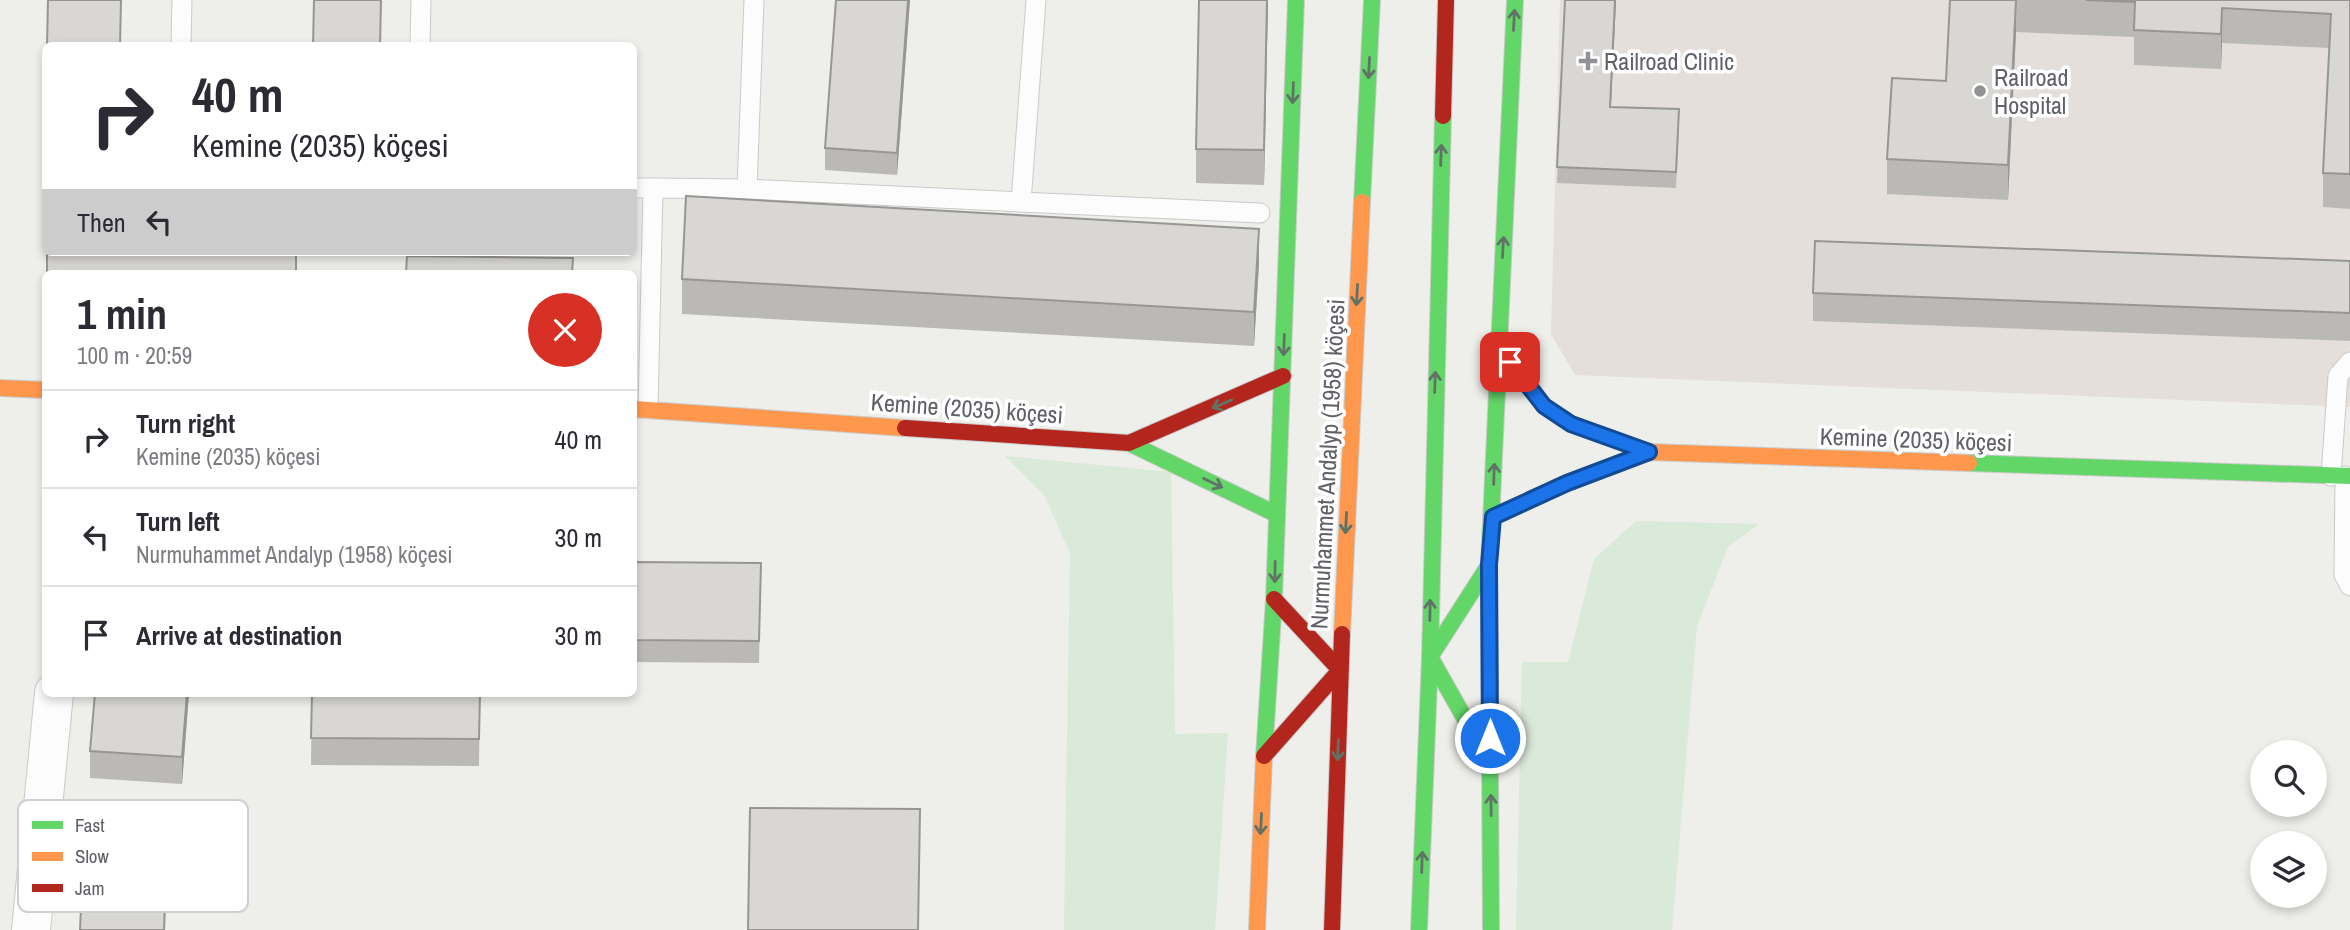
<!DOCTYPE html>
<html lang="en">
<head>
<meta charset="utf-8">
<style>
  body { margin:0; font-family:"Archivo Narrow",sans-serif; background:#f7f7f7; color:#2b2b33; height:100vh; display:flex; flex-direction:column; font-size:26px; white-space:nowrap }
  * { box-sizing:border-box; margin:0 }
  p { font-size:23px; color:#7c7c81 }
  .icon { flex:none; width:38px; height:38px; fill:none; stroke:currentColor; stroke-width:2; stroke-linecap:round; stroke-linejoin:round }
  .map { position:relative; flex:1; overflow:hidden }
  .panel { position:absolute; left:42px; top:270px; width:595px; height:427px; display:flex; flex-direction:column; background:#fff; border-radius:10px; box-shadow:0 4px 10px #0003 }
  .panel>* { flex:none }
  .guide { position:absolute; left:42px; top:42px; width:595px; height:214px; border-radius:10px; box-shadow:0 4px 10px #0003; background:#fff; color:#2b2b33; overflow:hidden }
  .buttons { position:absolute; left:2250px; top:740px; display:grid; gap:14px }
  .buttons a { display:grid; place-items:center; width:77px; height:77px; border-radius:50%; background:#fff; box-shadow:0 4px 10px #0003; font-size:35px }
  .pin { position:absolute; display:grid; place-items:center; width:60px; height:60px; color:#fff; margin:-30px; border-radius:14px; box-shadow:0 4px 10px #0006 }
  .me { position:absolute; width:77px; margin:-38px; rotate:0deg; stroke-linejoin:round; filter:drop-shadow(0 0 5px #0008) }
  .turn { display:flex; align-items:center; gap:24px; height:147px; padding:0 35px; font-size:32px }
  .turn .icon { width:91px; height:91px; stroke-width:2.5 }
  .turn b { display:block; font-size:49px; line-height:60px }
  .then { display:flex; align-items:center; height:66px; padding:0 35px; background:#0003; gap:14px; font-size:26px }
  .round { display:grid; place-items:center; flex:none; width:74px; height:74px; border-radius:37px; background:#f7f7f7 }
  .head { display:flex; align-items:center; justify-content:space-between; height:119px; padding:0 35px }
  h1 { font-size:42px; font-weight:700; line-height:52px }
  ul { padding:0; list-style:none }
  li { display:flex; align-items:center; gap:21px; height:98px; padding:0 35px; border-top:2px solid #e1e1e2 }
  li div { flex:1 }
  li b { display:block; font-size:26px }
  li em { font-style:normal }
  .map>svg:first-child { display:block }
  .medical { fill:#e5dfdb }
  .green { fill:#d9e9da }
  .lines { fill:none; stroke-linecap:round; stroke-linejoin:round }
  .lane-casing { stroke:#cacaca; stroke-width:21 }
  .street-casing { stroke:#cacaca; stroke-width:40 }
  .fast-casing { stroke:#cacaca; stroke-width:18 }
  .slow-casing { stroke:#cacaca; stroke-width:18 }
  .jam-casing { stroke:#cacaca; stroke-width:18 }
  .lane { stroke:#fcfcfc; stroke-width:19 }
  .street { stroke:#fcfcfc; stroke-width:38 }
  .fast { stroke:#63d668; stroke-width:16 }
  .slow { stroke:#ff974d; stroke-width:16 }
  .jam { stroke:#b3261e; stroke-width:16 }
  .wall { fill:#bab9b6 }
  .shaded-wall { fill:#979694 }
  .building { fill:#d8d7d4; stroke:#979694; stroke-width:2 }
  .oneway { stroke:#607367 }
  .route-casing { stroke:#114b97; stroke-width:18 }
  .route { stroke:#1a73e8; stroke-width:12 }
  .poi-dot { fill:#919295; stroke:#fff; stroke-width:2.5 }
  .labels { text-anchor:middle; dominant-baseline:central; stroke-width:7; stroke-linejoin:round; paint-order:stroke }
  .poi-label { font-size:24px; fill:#5f6167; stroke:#fff; text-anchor:start }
  .street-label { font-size:24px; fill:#5f6167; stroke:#fff }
  .key { fill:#fff; stroke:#cfd0d1; stroke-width:2 }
  .key-label { font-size:19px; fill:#5f6167 }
</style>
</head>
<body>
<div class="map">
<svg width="2350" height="930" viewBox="0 0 2350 930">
  <rect width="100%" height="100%" fill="#eeeeea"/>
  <path class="medical" d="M1560,0H2350V407L1575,375L1551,334Z"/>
  <g class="green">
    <path d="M1005,456L1171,472L1175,734L1228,733L1215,930H1064L1070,553L1044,495Z"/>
    <path d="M1636,521L1759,524L1728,547L1697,626L1672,930H1516L1522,662H1568L1594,559Z"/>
  </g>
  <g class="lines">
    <g class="lane-casing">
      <g id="lane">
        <path d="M181,46L182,0"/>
        <path d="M420,46L421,0"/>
        <path d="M634,188H653"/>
        <path d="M747,189L1021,202L1036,0"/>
        <path d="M1021,202L1260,213"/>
        <path d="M648,409L653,188L747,189L754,0"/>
        <path d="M2331,476L2338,376L2350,362"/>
        <path d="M2345,476L2344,575L2350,586"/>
      </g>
    </g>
    <g class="street-casing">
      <path id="street" d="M31,930L54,693"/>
    </g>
    <g class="fast-casing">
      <g id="fast">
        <path d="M1362,202L1372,0"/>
        <path d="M1129,443L1276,514"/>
        <path d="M1969,463L2350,476"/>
        <path d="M1489,565L1430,657L1490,763"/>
        <path d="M1264,756L1274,599L1296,0"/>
        <path d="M1490,763L1489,565L1515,0"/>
        <path d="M1490,763L1491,930"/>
        <path d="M1419,930L1430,657L1443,116"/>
      </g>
    </g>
    <g class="slow-casing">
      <g id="slow">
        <path d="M0,388L46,390"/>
        <path d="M634,409L905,428"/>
        <path d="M1493,517L1567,483L1649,452L1969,463"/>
        <path d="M1342,634L1362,202"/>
        <path d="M1257,930L1264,756"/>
      </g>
    </g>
    <g class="jam-casing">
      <g id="jam">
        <path d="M1443,116L1446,0"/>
        <path d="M1498,343L1544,406L1571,424L1649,452"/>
        <path d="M905,428L1129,443L1283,376"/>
        <path d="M1264,756L1340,670L1274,599"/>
        <path d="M1332,930L1342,634"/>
      </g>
    </g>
    <use href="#lane" class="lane"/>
    <use href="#street" class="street"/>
    <use href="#fast" class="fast"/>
    <use href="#slow" class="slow"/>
    <use href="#jam" class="jam"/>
  </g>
  <g class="wall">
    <path d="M910,0L897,175L825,170V148Z"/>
    <path d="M1268,0L1264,185L1196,183V149Z"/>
    <path d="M1565,0H1616L1611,107L1679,125L1676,188L1557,183Z"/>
    <path d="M1950,0H2350V209L2323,207V173L2329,48L2222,43L2221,69L2134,65V37L2016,32L2008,200L1887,194V159L1946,81Z"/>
    <path d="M46,113V195H44Z"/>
    <path d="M2350,261V341L1813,321V293Z"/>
    <path d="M1259,263L1254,346L682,314V279Z"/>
    <path d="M634,562L761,563L759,663L634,662Z"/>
    <path d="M95,693H189L182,784L90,778V751Z"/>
    <path d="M312,693H480L479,766L311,765Z"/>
  </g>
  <g class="shaded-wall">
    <path d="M908,0H910L897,175V153Z"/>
    <path d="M1267,0H1268L1264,185V150Z"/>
    <path d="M1615,0H1616L1610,122V107Z"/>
    <path d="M2016,0V32L2008,200V165Z"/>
    <path d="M2222,8V43L2221,69V34Z"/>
    <path d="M1259,229V263L1254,346V312Z"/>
    <path d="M187,693H189L182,784V757Z"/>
    <path d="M166,866L165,930H164Z"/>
  </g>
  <g class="building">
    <path d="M48,0H121L120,46H47Z"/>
    <path d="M314,0H381L380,46H313Z"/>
    <path d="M836,0H908L897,153L825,148Z"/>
    <path d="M1199,0H1267L1264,150L1196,149Z"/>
    <path d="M1565,0H1615L1610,107L1679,109L1676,172L1557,167Z"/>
    <path d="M1950,0H2016L2008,165L1887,159L1892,78L1946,81Z"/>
    <path d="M2086,0H2350V174L2323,173L2331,14L2222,8L2221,34L2134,30L2135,2Z"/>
    <path d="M46,113V167H44Z"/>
    <path d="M686,196L1259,229L1254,312L682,279Z"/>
    <path d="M1815,241L2350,261V313L1813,293Z"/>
    <rect x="47" y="252" width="249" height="21"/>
    <path d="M407,256L573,258L572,273H406Z"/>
    <path d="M634,562L761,563L759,641L634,640Z"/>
    <path d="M95,693H187L182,757L90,751Z"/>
    <path d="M312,693H480L479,739L311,738Z"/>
    <path d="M750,808L920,809L918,930H748Z"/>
    <path d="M83,863L166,866L164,930H80Z"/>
  </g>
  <defs><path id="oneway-shaft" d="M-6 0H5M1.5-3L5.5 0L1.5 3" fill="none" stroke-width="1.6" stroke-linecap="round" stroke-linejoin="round" transform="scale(1.75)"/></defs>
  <g class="oneway">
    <use href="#oneway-shaft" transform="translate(1514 20) rotate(-87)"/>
    <use href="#oneway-shaft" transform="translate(1369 68) rotate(93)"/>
    <use href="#oneway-shaft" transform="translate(1293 93) rotate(92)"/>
    <use href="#oneway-shaft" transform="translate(1441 155) rotate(-88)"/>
    <use href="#oneway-shaft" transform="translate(1503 247) rotate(-87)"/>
    <use href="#oneway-shaft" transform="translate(1357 295) rotate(93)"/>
    <use href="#oneway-shaft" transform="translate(1284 345) rotate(92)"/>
    <use href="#oneway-shaft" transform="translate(1435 382) rotate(-88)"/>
    <use href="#oneway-shaft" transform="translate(1222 404) rotate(157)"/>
    <use href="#oneway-shaft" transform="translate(1494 474) rotate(-88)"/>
    <use href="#oneway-shaft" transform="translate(1213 483) rotate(26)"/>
    <use href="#oneway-shaft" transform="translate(1346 523) rotate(93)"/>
    <use href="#oneway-shaft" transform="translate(1275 572) rotate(91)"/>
    <use href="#oneway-shaft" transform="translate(1430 610) rotate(-89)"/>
    <use href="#oneway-shaft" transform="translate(1338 750) rotate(92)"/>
    <use href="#oneway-shaft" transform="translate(1491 805) rotate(-91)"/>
    <use href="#oneway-shaft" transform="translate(1261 824) rotate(93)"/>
    <use href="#oneway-shaft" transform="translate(1422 862) rotate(-88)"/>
  </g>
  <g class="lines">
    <g class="route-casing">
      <path id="route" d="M1490,738L1489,565L1493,517L1567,483L1649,452L1571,424L1544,406L1510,362"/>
    </g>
    <use href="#route" class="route"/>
  </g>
  <g class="poi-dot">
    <path d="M1584.5 50.5h7v7h7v7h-7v7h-7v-7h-7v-7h7z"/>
    <circle cx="1980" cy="91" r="7"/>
  </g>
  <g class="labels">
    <g class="poi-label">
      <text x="1604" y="61">Railroad Clinic</text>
      <text x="1994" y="77">Railroad<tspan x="1994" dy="28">Hospital</tspan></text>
    </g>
    <g class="street-label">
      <text transform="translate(967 408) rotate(4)">Kemine (2035) köçesi</text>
      <text transform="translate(1916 439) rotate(2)">Kemine (2035) köçesi</text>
      <text transform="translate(1327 464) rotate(-87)">Nurmuhammet Andalyp (1958) köçesi</text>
    </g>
  </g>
  <rect x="18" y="800" width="230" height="112" rx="10" class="key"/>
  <rect x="32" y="821" width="31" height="8" fill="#63d668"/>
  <rect x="32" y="852" width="31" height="9" fill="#ff974d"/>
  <rect x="32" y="884" width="31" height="8" fill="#b3261e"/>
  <g class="key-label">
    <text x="75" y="832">Fast</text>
    <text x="75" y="863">Slow</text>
    <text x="75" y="895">Jam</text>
  </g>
</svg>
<div class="buttons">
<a><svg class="icon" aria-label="search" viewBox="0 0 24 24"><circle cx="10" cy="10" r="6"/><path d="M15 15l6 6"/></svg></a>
<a><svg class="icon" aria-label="layers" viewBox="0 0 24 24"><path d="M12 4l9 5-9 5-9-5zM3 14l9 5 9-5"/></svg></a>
</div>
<div class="pin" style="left:1510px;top:362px;background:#d93025"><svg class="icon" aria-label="arrive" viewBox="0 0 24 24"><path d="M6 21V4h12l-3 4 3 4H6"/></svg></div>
<svg class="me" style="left:1490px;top:738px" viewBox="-20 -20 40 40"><circle r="17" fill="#1a73e8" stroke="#fff" stroke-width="3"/><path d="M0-11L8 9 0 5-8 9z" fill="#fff"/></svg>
<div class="guide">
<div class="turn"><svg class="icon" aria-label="right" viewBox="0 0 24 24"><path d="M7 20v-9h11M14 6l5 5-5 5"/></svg><div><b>40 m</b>Kemine (2035) köçesi</div></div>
<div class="then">Then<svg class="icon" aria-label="left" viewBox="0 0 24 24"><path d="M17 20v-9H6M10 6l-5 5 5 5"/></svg></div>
</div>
<section class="panel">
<div class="head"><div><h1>1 min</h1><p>100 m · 20:59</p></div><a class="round" style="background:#d93025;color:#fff"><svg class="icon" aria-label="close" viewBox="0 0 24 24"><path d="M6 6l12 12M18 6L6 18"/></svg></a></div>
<ul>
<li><svg class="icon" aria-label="right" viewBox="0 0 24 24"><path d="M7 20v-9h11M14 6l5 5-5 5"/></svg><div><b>Turn right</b><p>Kemine (2035) köçesi</p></div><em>40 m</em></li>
<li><svg class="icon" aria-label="left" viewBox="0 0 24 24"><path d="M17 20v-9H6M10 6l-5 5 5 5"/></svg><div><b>Turn left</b><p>Nurmuhammet Andalyp (1958) köçesi</p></div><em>30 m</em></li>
<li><svg class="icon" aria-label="arrive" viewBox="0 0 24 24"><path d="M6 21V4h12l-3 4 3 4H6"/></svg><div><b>Arrive at destination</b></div><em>30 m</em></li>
</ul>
</section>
</div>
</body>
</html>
